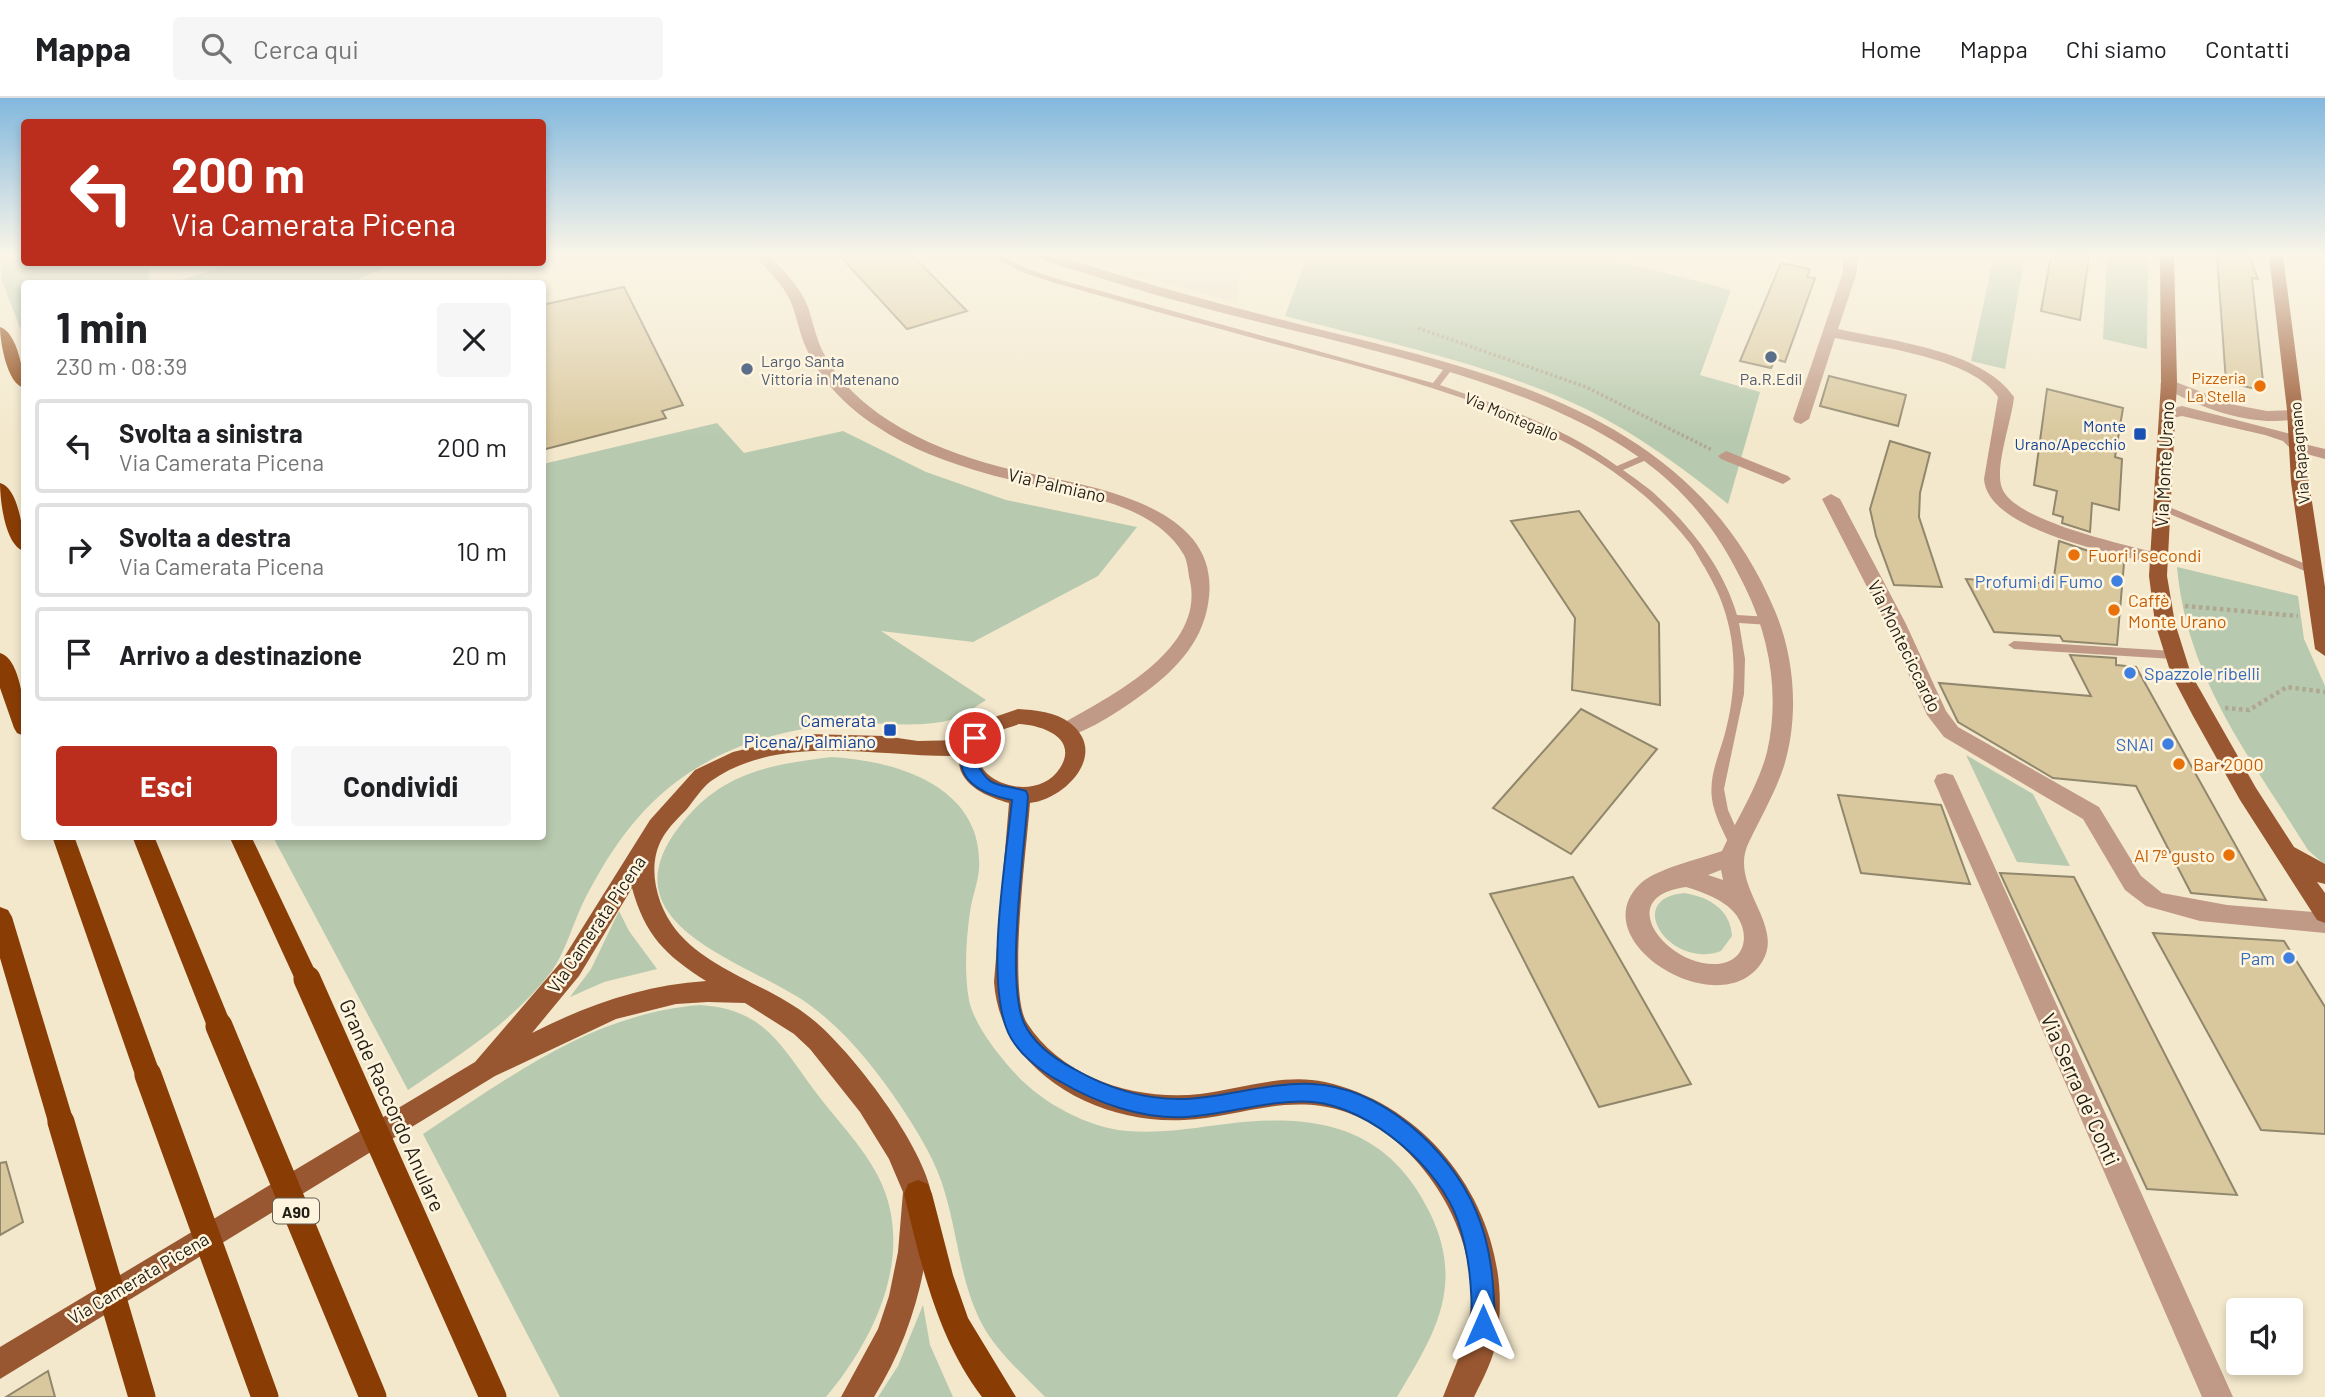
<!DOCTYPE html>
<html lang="it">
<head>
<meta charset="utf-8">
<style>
  body { margin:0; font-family:Barlow,sans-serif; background:#f6f6f6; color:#202124; height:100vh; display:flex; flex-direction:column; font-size:26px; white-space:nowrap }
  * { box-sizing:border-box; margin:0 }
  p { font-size:23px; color:#757577 }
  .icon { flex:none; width:38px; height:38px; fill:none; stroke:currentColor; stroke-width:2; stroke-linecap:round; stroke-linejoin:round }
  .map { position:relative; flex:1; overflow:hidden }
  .details { position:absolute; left:21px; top:182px; width:525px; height:560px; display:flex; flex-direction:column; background:#fff; border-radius:7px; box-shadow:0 4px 10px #0003 }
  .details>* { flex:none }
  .guide { position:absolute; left:21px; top:21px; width:525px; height:147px; border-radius:7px; box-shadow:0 4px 10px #0003; background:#bb2e1d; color:#fff; overflow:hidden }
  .controls { position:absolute; left:2226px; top:1200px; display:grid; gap:14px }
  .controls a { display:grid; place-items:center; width:77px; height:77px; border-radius:7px; background:#fff; box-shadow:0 4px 10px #0003; font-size:35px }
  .pin { position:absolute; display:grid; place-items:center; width:60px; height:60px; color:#fff; margin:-30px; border:4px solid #fff; border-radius:50%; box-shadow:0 2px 7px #0007 }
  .me { position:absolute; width:77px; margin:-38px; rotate:0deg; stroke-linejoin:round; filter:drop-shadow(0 0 5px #0008) }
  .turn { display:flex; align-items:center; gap:24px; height:147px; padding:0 35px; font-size:32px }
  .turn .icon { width:91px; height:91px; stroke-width:2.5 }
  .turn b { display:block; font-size:49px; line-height:60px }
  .round { display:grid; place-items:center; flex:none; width:74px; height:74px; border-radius:7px; background:#f6f6f6 }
  .headline { display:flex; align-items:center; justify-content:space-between; height:119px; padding:0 35px }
  h1 { font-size:42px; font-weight:700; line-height:52px }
  .action { display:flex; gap:14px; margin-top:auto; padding:14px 35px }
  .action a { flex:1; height:80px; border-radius:7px; background:#bb2e1d; color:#fff; font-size:28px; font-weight:700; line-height:80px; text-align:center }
  .action a+a { background:#f6f6f6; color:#202124 }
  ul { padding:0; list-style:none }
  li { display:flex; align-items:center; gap:21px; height:94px; margin:0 14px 10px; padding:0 21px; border:4px solid #e0e0e0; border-radius:7px }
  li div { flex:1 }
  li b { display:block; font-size:26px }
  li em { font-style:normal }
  header { display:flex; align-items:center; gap:42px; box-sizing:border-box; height:98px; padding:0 35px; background:#fff; border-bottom:2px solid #e0e0e0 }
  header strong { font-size:33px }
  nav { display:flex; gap:38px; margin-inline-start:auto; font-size:24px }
  .search { width:490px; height:63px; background:#f6f6f6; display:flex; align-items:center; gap:18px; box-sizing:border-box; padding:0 24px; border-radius:7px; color:#757577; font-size:26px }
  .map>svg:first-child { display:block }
  .education { fill:#ebddc9 }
  .green { fill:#b7c9ae }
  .building { fill:#d9c89d; stroke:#91876d; stroke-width:2 }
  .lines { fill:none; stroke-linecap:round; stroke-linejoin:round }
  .path-far1 { stroke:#b0a791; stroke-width:3.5; stroke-dasharray:2.5 2.5; stroke-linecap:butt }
  .path { stroke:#b0a791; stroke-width:4.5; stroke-dasharray:3.5 3.5; stroke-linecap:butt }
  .service { fill:#c09a86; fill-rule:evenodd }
  .pedestrian { fill:#c09a86; fill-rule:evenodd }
  .minor { fill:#c09a86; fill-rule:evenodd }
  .tertiary { fill:#c09a86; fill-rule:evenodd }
  .primary { fill:#995731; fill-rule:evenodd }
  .motorway { fill:#893d05; fill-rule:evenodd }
  .motorway-bridge { stroke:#893d05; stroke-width:27 }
  .route { fill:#1a73e8; stroke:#114b97; stroke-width:2 }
  .service-dot { fill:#5c6f8a; stroke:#fff5df; stroke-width:2.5 }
  .food-dot { fill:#e8710a; stroke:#fff5df; stroke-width:2.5 }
  .transit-dot { fill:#1a4fb4; stroke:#fff5df; stroke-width:2.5 }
  .shop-dot { fill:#3f7fe0; stroke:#fff5df; stroke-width:2.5 }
  .labels { text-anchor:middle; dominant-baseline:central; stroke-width:5; stroke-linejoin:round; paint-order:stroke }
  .far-service-label { font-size:16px; fill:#4e5e75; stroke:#fff5df; text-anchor:start }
  .far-food-label { font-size:16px; fill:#c56008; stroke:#fff5df; text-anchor:end }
  .far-street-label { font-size:16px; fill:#221e14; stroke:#fff5df }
  .far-transit-label { font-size:16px; fill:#164399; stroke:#fff5df; text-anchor:end }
  .shield { fill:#fff5df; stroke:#645e51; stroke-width:2 }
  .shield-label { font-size:16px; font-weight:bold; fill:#221e14 }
  .street-label { font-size:18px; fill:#221e14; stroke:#fff5df }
  .food-label { font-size:18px; fill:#c56008; stroke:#fff5df; text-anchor:start }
  .shop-label { font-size:18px; fill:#366cbe; stroke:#fff5df; text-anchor:end }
  .transit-label { font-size:18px; fill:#164399; stroke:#fff5df; text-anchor:end }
  .near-street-label { font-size:21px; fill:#221e14; stroke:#fff5df }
</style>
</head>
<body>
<header>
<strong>Mappa</strong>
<div class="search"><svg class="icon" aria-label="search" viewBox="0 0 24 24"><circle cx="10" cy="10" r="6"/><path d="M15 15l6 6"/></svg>Cerca qui</div>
<nav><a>Home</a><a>Mappa</a><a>Chi siamo</a><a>Contatti</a></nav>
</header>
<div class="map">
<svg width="2325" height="1299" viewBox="0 0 2325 1299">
  <rect width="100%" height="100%" fill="#f3e8cc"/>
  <path class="education" d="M1073,158H1243L1236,205Z"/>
  <g class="green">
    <path d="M0,158H24V164L150,165L148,185L24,186V240L2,183Z"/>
    <path d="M1307,158H1600L1731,192L1700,277L1760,294L1728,406C1683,370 1637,336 1586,311C1492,266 1385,244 1285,218Z"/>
    <path d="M1994,158H2025L2005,271L1971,263Z"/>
    <path d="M2107,158H2148L2147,251L2103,241Z"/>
    <path d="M234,165V164L395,165L350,185H171Z"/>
    <path d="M717,325L744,355L843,333L926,374L1006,402L1137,429L1098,478L973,544L881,533L986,602C976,608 965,618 954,621C923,630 890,625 859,625C798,627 732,644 683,679C638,710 606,758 582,807C572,828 565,855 551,874C513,924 459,957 408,992L273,739L542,738L543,366Z"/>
    <path d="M2177,469L2298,498L2304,541L2325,588V767L2308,752C2251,660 2187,582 2177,469Z"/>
    <path d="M1966,657L2033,696L2070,768L2017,764Z"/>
    <path d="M832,659C898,663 984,689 979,771C978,785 972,799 970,814C966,842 964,874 969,902C974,926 996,954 1012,972C1039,1003 1085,1029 1127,1033C1160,1036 1193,1030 1226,1026C1315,1015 1387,1027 1430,1115C1465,1188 1435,1236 1397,1299H1045C1021,1274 992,1250 978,1218C960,1179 957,1135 945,1095C937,1065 919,1036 902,1010C876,971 845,932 807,905C748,863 603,828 679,729C720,675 767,667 832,659Z"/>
    <path d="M1684,795C1709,799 1730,811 1732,838L1721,853C1671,872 1622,801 1684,795Z"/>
    <path d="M619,813L629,833L657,871L604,884L570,899L591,871Z"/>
    <path d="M700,907C763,911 780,945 814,992C834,1019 862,1047 878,1078C917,1154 875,1241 826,1299H560L423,1036C512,978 591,916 700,907Z"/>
    <path d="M923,1207L930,1247L953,1299H878L898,1268Z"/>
  </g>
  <g class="building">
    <path d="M840,158H913L967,213L907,231Z"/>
    <path d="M2051,158H2089L2080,222L2041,213Z"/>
    <path d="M2217,158H2249L2258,181L2252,180L2264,293L2226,284Z"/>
    <path d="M1781,165L1810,171L1807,179L1815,180L1785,264L1775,261L1771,270L1740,263Z"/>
    <path d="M624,189L683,307L662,313L666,320L542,352V207Z"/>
    <path d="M1829,278L1906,297L1898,328L1820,308Z"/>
    <path d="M2047,291L2123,310L2115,359L2122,361L2119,412L2092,405L2090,434L2062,425L2063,419L2053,416L2057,393L2034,387Z"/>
    <path d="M1890,343L1930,355L1920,395L1919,419L1942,489L1894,487L1876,438L1870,411Z"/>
    <path d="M1579,413L1659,525L1660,607L1572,592L1575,520L1511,423Z"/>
    <path d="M2059,443L2124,465L2117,547L2063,543L2060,538L1994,534L1966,481L2053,486Z"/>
    <path d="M2070,557L2116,560V567L2136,569L2266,802L2191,795L2136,688L2053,680L1958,624L1939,585L2091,598Z"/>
    <path d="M1581,611L1657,651L1571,756L1493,710Z"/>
    <path d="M1838,697L1941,707L1970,786L1861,775Z"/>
    <path d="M2000,775L2074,779L2237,1097L2147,1091Z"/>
    <path d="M1573,779L1658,928L1691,986L1599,1009L1490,796Z"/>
    <path d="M2153,835L2284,843L2325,909V1036L2261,1032Z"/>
    <path d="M6,1064L23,1124L0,1137V1065Z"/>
    <path d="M48,1273L55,1299H6Z"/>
  </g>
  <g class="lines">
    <path class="path-far1" d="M1418,230L1586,289L1712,352"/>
    <g class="path">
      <path d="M2185,508L2298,518"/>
      <path d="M2225,610L2249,612L2287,589L2325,594"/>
    </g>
    <g class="service">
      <path d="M991,158H1002L1028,171L1061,182L1433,285L1446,268H1452L1453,270L1440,287C1500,308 1565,329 1617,368L1645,356H1651V360L1623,372C1635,381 1648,389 1658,399C1693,431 1724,472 1737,517L1770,519L1776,523L1770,527L1739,525L1745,561L1744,596L1724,691L1728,712L1743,746L1741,750H1731C1724,735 1714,717 1712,701C1709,679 1718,659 1724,639C1736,596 1738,550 1723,508C1719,495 1712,483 1705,470C1699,461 1695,451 1688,443C1593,323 1416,284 1275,246C1201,226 1128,206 1055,185L1022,174Z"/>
      <path d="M2162,406L2315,470L2316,472L2311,475L2307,474L2158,411V407Z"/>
      <path d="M2014,543L2173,553L2179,557L2173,561L2014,551L2008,547Z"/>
    </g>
    <path class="pedestrian" d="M1726,353L1788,378L1791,381L1783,386L1778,384L1721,361L1718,358Z"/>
    <g class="minor">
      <path d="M1038,158H1059C1141,185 1223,207 1306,228C1494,275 1693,315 1775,513C1795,560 1799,619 1784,668C1775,695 1761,719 1749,744C1727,787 1786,826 1762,864C1722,928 1582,845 1639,787C1654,771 1700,761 1722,753C1737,720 1758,689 1767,654C1780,598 1770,540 1745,489C1729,456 1711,426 1685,399C1578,284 1341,248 1193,207C1154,197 1116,185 1078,173C1065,169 1048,166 1038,158ZM1721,772L1723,782L1708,777ZM1686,789C1703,794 1727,803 1737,818C1752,841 1742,867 1713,866C1666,866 1612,799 1686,789Z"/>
      <path d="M1843,158H1857V174L1838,231C1891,243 1982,252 2014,299C2012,322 1994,370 2002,390C2014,424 2132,448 2165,457L2168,461L2165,465L2159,467C2117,456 1987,433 1984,381L1998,299C1973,260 1879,249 1835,240L1809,321L1801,326L1795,324L1793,321L1843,174Z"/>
      <path d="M2168,281L2235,307L2267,313L2295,312L2303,317L2301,320C2257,331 2201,311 2163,289L2160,286Z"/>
      <path d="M2182,308L2295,337L2304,346L2325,351V361L2292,352L2283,343L2265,337L2182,318L2167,321L2159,316L2161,313Z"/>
      <path d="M1831,396L1840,401L1906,526L1946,613L1958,629L2099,709L2141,778L2162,795L2227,807L2325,815V835L2200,823L2146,808L2125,792L2083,721L1944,639L1927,617L1886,526L1822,401Z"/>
      <path d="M1945,675L1953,677L1956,683L2233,1299H2202L1934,683L1937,677Z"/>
    </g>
    <path class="tertiary" d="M756,158H770C785,174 800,189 808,209C813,224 816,240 823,254C838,283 862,305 888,322C922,344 962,359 1001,369C1068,386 1220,398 1209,499C1205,540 1179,569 1147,593C1131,605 1078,643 1060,637L1057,632L1060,627C1108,599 1205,553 1190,483C1188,475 1188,465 1184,457C1150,397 1048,393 988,376C949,365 910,351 876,328C845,308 818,280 804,245C798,230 796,214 789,200C781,184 767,172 756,158Z"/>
    <g class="primary">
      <path d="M2160,158H2174L2177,284L2167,478L2175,525L2191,576L2256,690L2294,749L2325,766V786L2317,784L2325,795V825L2317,822L2240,702L2193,618L2171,576L2155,525L2149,478L2161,284Z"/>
      <path d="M2269,158H2283L2303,312L2309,384L2325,489V558L2315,551L2291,384L2287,312Z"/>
      <path d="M1018,611C1035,612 1056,614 1070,625C1109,655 1066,701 1030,705C1027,748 1007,894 1027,925C1063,981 1137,1003 1200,996C1241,991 1284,975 1325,984C1438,1009 1516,1126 1497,1240C1494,1260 1483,1281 1474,1299H1443C1456,1266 1469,1240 1471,1203C1475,1120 1406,1020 1321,1008C1274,1001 1230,1020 1184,1022C1100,1027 1000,975 994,884L1009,705C987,699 956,686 959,658C881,660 780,634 711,683C702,690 694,702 687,711C678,720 669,729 663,739C646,767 656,807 676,832C710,874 771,887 812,921C851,952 925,1049 932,1099C933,1111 930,1123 929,1135C923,1194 905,1249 874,1299H841L878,1231L889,1198L898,1154L903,1094L889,1061L860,1014L810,951L794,936L745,905L708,904L676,906L616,921L495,978L0,1281V1249L475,964L561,864L650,722L695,672L733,654L808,636L884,638L918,643L963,642L980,624ZM1019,626C1042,627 1079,640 1060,670C1031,715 944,670 994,636C1001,631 1012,629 1019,626ZM632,790C645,837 665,857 706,883C644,887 587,907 532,935L579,878Z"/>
    </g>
    <g class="motorway">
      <path d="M0,229C17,234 24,274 24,290C7,286 0,244 0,229Z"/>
      <path d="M0,385C19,390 24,436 24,453C5,448 0,402 0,385Z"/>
      <path d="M0,555C22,561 26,619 24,638L17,635L14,630L0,590Z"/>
      <path d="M52,738H74L161,977L157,985L148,989L139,985L135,977Z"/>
      <path d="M132,738H154L232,928L228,936L219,939L210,936Z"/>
      <path d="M229,738H251L319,881L316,888L307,892L298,888Z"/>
      <path d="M0,809L8,812L12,819L74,1024L70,1033L61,1037L52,1033L48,1024L0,860Z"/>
      <path d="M918,1082L928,1086L932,1096L953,1177L968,1220L1016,1299H982C937,1240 921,1166 904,1096L908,1086Z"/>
    </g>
    <g class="motorway-bridge">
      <path d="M307,881L493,1299"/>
      <path d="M219,928L373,1299"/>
      <path d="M148,977L265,1299"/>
      <path d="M61,1024L142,1299"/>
    </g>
  </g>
  <linearGradient id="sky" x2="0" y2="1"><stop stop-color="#82b8de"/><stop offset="0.46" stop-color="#faf5e8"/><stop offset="1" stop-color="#faf5e8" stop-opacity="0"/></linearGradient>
  <rect width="2325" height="340" fill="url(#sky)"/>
  <path class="route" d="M975,634L983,640L976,663C989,692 999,685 1026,693L1028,698C1025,749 1005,883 1024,925C1033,945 1055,961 1074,971C1107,990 1146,1002 1185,1001C1228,999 1269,984 1312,986C1381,989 1450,1051 1476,1113C1492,1150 1494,1189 1495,1228L1491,1236L1483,1239L1476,1236L1472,1228C1472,1192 1470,1158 1458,1123C1440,1070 1370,1009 1313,1004C1271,1001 1229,1016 1187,1019C1144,1022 1097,1005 1061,984C1040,973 1014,953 1006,929C986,874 1006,763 1012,702C975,695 946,676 970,636Z"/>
  <g class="service-dot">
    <circle cx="1771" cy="259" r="7"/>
    <circle cx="747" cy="271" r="7"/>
  </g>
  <g class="food-dot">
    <circle cx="2260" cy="288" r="7"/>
    <circle cx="2074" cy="457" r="7"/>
    <circle cx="2114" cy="512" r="7"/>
    <circle cx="2179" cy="666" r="7"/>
    <circle cx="2229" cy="757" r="7"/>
  </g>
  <g class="transit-dot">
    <rect x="2133" y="329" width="14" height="14" rx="3.5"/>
    <rect x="883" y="625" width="14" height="14" rx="3.5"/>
  </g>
  <g class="shop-dot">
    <circle cx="2117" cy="483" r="7"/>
    <circle cx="2130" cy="575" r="7"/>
    <circle cx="2168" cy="646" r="7"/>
    <circle cx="2289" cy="860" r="7"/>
  </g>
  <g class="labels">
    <g class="far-service-label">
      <text x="761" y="262">Largo Santa<tspan x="761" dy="18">Vittoria in Matenano</tspan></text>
      <text x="1771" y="280" text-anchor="middle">Pa.R.Edil</text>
    </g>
    <g class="far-food-label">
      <text x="2246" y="279">Pizzeria<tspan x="2246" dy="18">La Stella</tspan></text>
    </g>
    <g class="far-street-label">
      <text transform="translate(1512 318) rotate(23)">Via Montegallo</text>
      <text transform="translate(2299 355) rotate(-95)">Via Rapagnano</text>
    </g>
    <g class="far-transit-label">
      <text x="2126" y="327">Monte<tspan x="2126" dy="18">Urano/Apecchio</tspan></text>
    </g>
    <rect class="shield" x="273" y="1100.5" width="46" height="25" rx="5"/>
    <g class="shield-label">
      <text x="296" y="1113">A90</text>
    </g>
    <g class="street-label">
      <text transform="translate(2164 366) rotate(-87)">Via Monte Urano</text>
      <text transform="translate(1057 387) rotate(13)">Via Palmiano</text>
      <text transform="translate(1905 548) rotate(64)">Via Monteciccardo</text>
      <text transform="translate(596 826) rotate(-56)">Via Camerata Picena</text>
      <text transform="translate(138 1180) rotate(-31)">Via Camerata Picena</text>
    </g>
    <g class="food-label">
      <text x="2088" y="457">Fuori i secondi</text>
      <text x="2128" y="502">Caffè<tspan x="2128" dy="21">Monte Urano</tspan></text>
      <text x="2193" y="666">Bar 2000</text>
      <text x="2215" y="757" text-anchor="end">Al 7º gusto</text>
    </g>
    <g class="shop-label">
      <text x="2103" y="483">Profumi di Fumo</text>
      <text x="2144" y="575" text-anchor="start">Spazzole ribelli</text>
      <text x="2154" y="646">SNAI</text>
      <text x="2275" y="860">Pam</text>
    </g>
    <g class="transit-label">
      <text x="876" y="622">Camerata<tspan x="876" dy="21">Picena/Palmiano</tspan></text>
    </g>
    <g class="near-street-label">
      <text transform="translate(2081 991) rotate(66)">Via Serra de' Conti</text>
      <text transform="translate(393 1007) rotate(66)">Grande Raccordo Anulare</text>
    </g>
  </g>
</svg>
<div class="controls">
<a><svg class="icon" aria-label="sound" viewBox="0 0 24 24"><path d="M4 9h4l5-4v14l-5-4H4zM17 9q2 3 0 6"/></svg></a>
</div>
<div class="pin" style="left:975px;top:640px;background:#d93025"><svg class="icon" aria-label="arrive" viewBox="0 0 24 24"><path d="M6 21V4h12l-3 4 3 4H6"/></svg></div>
<svg class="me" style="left:1483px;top:1228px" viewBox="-20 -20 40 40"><path d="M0-17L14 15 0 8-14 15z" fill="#1a73e8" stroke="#fff" stroke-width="4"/></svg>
<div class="guide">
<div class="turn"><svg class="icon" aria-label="left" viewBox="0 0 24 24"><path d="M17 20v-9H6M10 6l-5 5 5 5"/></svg><div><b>200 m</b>Via Camerata Picena</div></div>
</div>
<section class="details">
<div class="headline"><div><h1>1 min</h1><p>230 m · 08:39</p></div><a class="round"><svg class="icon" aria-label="close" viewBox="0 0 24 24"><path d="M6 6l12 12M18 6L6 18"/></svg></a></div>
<ul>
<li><svg class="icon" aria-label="left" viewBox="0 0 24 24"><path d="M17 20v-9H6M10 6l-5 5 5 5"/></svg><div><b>Svolta a sinistra</b><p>Via Camerata Picena</p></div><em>200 m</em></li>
<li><svg class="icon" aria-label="right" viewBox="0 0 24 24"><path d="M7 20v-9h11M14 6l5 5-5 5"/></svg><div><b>Svolta a destra</b><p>Via Camerata Picena</p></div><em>10 m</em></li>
<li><svg class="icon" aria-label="arrive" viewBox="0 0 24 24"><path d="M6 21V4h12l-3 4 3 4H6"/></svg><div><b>Arrivo a destinazione</b></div><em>20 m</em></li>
</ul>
<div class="action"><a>Esci</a><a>Condividi</a></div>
</section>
</div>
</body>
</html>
